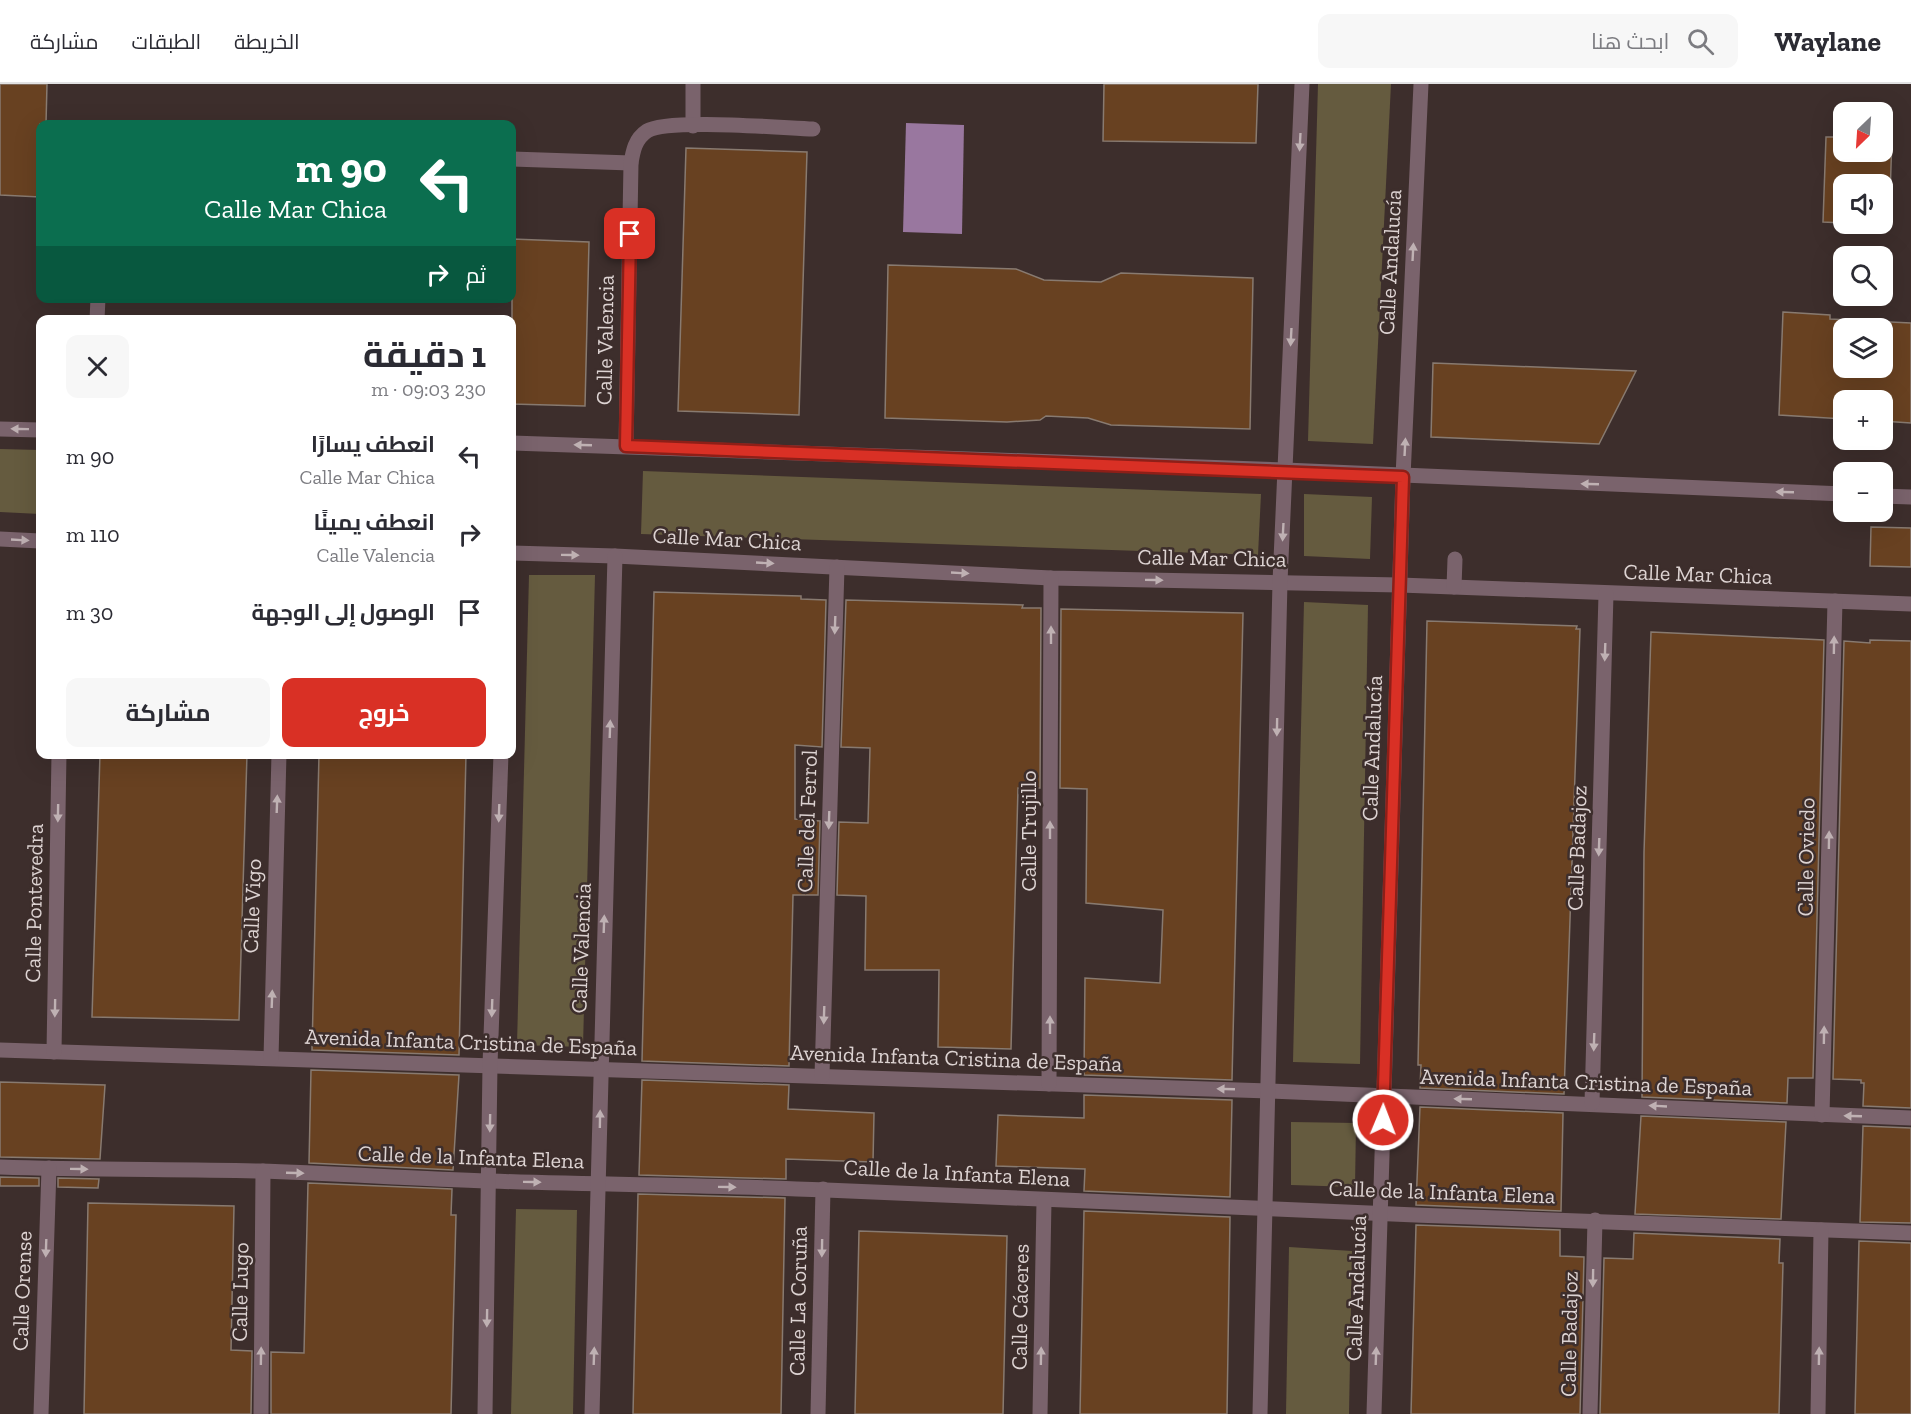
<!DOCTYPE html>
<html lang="ar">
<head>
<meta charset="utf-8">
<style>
  body { margin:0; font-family:"Zilla Slab",Cairo,serif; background:#f7f7f7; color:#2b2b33; direction:rtl; height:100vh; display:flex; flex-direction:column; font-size:22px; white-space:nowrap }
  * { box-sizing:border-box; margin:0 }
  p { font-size:20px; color:#7c7c81 }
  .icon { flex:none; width:33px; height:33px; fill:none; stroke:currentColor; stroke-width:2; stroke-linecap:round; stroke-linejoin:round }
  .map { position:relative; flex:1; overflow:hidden; direction:ltr }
  .details { position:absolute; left:36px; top:231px; width:480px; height:444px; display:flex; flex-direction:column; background:#fff; border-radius:12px; box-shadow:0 6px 24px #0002; direction:rtl }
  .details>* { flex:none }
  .top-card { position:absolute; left:36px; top:36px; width:480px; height:183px; border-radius:12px; box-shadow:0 6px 24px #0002; direction:rtl; background:#0b6e4f; color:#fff; overflow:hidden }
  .needle { width:39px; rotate:205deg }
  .controls { position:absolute; left:1833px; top:18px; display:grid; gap:12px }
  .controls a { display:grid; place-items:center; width:60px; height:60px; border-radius:12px; background:#fff; box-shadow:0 6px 24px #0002; font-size:30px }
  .pin { position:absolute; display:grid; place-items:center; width:51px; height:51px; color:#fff; margin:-26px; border-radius:12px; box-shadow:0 3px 9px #0006 }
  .me { position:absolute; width:66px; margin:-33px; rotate:1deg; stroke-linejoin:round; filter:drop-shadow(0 0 4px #0008) }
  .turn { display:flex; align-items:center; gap:21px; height:126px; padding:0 30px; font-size:27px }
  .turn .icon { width:78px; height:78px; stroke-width:2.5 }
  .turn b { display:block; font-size:42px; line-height:51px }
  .then { display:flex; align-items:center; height:57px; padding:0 30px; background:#0003; gap:12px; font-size:22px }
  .round { display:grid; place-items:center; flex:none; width:63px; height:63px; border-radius:12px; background:#f7f7f7 }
  .headline { display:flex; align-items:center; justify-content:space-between; height:102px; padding:0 30px }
  h1 { font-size:36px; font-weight:700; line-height:45px }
  .primary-button { display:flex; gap:12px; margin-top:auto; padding:12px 30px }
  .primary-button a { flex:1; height:69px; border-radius:12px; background:#d93025; color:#fff; font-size:24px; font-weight:700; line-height:69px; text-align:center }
  .primary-button a+a { background:#f7f7f7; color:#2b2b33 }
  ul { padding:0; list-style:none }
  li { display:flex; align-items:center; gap:18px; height:78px; padding:0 30px }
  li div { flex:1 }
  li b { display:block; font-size:22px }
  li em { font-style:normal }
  header { display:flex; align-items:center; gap:36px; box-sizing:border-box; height:84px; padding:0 30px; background:#fff; border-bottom:2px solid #e1e1e2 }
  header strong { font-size:28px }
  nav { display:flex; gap:33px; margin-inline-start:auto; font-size:21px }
  .search { width:420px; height:54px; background:#f7f7f7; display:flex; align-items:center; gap:15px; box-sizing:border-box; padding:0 21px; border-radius:12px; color:#7c7c81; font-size:22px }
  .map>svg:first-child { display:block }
  .green { fill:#655b3f }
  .water { fill:#99779f }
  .building { fill:#684121; stroke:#887a70; stroke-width:1.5; fill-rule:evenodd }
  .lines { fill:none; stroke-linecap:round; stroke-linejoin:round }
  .minor { stroke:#7a636c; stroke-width:15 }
  .oneway { fill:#bfb1b3 }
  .route-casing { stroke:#8d1f18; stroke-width:15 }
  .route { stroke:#d93025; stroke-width:10 }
  .labels { text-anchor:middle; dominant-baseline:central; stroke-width:5; stroke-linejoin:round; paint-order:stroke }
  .street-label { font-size:22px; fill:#ddd3d2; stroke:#3d2e2c }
</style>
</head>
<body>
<header>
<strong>Waylane</strong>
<div class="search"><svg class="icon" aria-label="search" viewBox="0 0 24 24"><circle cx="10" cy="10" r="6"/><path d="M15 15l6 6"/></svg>ابحث هنا</div>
<nav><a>الخريطة</a><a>الطبقات</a><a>مشاركة</a></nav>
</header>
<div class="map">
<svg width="1911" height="1330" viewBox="0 0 1911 1330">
  <rect width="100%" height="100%" fill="#3d2e2c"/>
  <g class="green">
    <path d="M1318,0H1391L1373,360L1308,357Z"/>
    <path d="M0,365L40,366V430L0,428Z"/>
    <path d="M643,387L1261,410L1258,471L641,450Z"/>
    <path d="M1304,410L1372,413L1370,475L1304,472Z"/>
    <path d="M529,491H595L583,963L517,961Z"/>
    <path d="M1304,518L1368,521L1360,980L1293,978Z"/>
    <path d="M1291,1038L1356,1039L1355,1103L1291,1101Z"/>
    <path d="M516,1125L577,1126L573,1330H511Z"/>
    <path d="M1289,1163L1352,1167L1349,1330H1286Z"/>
  </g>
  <path class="water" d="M906,39L964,41L962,150L903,148Z"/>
  <g class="building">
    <path d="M0,0H47L46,40H40V113L0,111Z"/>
    <path d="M1104,0H1258L1256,59L1103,57Z"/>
    <path d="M1826,53H1844V68H1882V53H1892L1889,142L1855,140H1882V100H1844V139L1823,138Z"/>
    <path d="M686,64L807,68L799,331L678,327Z"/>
    <path d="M512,155L589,158L585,322L512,320Z"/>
    <path d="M888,181L1016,185L1044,196L1101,198L1121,189L1253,194L1250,345L1111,341L1088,334L1046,332L1040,336L1007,338L885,334Z"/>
    <path d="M1783,228L1830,231V235L1911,239V339L1882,337V316H1844V335L1779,331ZM1844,244H1882V284H1844Z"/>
    <path d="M1433,279L1636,287L1599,360L1431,353Z"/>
    <path d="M1871,443L1911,444V483L1870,482Z"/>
    <path d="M654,508L801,512V515L826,516L822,663L795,661V735L820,737L818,811H793L789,982L642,977Z"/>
    <path d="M846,516L1023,521L1022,524H1041L1040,704H1018L1011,965L938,963L939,886H865L866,812L837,811L839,738L868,739L870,664L841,663Z"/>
    <path d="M1061,525L1243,529L1232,996L1084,991L1085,894L1160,899L1163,826L1086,819L1087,705L1060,704Z"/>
    <path d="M1427,537L1577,542L1576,545H1580L1564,1010L1420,1004L1421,981H1418Z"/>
    <path d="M1651,548L1824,556L1813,994H1788L1787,1019L1642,1013L1644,769Z"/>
    <path d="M1870,556L1911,557V1024L1863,1022L1864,999H1861V996L1833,995L1844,557L1870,559Z"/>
    <path d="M100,670H247L239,936L92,933Z"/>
    <path d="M319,670H466L459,971L312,966Z"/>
    <path d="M311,986L459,991L453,1086L309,1079Z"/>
    <path d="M642,996L789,1001L788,1025L874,1029L873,1078L786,1075V1095L639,1091Z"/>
    <path d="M0,998L105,1001L100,1075L0,1073Z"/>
    <path d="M1084,1011L1232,1016L1230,1113L1084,1107L1085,1085L996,1082L998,1031L1084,1034Z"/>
    <path d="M1420,1023L1563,1029L1561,1127L1416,1121Z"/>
    <path d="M1641,1032L1786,1038L1781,1135L1635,1130Z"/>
    <path d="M1863,1042L1911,1044V1139L1860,1138Z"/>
    <path d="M0,1093L39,1094V1102H0Z"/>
    <path d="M58,1094L99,1095L98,1104L58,1103Z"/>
    <path d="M308,1099L452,1105L451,1131H456L451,1330H271V1268L304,1269Z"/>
    <path d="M638,1110L785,1114L781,1330H633Z"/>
    <path d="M88,1119L234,1122L231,1266L252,1267L251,1330H84Z"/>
    <path d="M1084,1127L1230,1133L1227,1330H1080Z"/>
    <path d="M1416,1141L1560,1146V1172L1584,1173L1580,1330H1411Z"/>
    <path d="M859,1147L1007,1152L1003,1330H855Z"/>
    <path d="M1634,1149L1780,1155L1779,1179H1783L1779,1330H1600L1604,1174L1633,1175Z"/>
    <path d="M1859,1157L1911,1159V1330H1855Z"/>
  </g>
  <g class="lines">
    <g class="minor">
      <path d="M693,42V0"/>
      <path d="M512,75L631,79"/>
      <path d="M97,236L98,214"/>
      <path d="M0,345L40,346"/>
      <path d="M512,359L1285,386L1844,410"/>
      <path d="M626,362L631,79C633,67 635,55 647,47C667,34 783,44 813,45"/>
      <path d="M1882,412L1911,413"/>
      <path d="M0,455L40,457"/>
      <path d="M512,469L615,472L1051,494L1400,501L1911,520"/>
      <path d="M1454,503L1455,475"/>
      <path d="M0,966L1269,1007L1911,1034"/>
      <path d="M54,968L59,670"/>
      <path d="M271,974L279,670"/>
      <path d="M822,992L837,483"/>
      <path d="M1049,1000L1051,494"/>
      <path d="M1592,1019L1606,510"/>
      <path d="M1822,1031L1835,517"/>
      <path d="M0,1083C86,1086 173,1085 259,1087C336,1089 413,1095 490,1097C602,1101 714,1101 826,1106C1188,1121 1549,1138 1911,1149"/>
      <path d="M41,1330L49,1084"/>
      <path d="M261,1330L263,1087"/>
      <path d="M485,1330L490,981L501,670"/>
      <path d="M592,1330L615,472"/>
      <path d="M818,1330L823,1105"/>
      <path d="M1040,1330L1044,1117"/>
      <path d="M1260,1330L1280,498L1302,0"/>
      <path d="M1374,1330L1403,393L1421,0"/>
      <path d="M1590,1330L1595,1136"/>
      <path d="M1818,1330L1821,1146"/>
    </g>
  </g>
  <defs><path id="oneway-solid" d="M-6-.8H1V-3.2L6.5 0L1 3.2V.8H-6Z" transform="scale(1.5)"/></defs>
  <g class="oneway">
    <use href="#oneway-solid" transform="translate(1300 58) rotate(93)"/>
    <use href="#oneway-solid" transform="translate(1413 168) rotate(-87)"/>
    <use href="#oneway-solid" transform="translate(1291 253) rotate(93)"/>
    <use href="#oneway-solid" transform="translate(20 345) rotate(-179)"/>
    <use href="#oneway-solid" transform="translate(583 361) rotate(-178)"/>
    <use href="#oneway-solid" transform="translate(1405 363) rotate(-87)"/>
    <use href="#oneway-solid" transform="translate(1590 400) rotate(-178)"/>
    <use href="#oneway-solid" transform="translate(1785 408) rotate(-178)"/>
    <use href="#oneway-solid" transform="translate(1283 448) rotate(93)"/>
    <use href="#oneway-solid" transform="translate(20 456) rotate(3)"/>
    <use href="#oneway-solid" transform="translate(570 471) rotate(1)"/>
    <use href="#oneway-solid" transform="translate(765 479) rotate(3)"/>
    <use href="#oneway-solid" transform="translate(960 489) rotate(3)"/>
    <use href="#oneway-solid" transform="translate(1154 496) rotate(1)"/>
    <use href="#oneway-solid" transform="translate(835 541) rotate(92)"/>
    <use href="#oneway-solid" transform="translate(1051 551) rotate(-90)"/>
    <use href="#oneway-solid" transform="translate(1834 561) rotate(-89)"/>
    <use href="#oneway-solid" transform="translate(1605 568) rotate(92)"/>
    <use href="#oneway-solid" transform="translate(1277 643) rotate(91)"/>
    <use href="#oneway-solid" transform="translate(610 645) rotate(-88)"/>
    <use href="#oneway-solid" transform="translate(277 720) rotate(-88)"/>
    <use href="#oneway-solid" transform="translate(58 729) rotate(91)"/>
    <use href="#oneway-solid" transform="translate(499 729) rotate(92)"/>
    <use href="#oneway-solid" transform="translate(829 736) rotate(92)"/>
    <use href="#oneway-solid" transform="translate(1050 746) rotate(-90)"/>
    <use href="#oneway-solid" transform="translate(1829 756) rotate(-89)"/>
    <use href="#oneway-solid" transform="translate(1599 763) rotate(92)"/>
    <use href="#oneway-solid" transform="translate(604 840) rotate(-88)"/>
    <use href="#oneway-solid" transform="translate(272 915) rotate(-88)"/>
    <use href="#oneway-solid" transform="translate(55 924) rotate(91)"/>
    <use href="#oneway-solid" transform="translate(492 924) rotate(92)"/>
    <use href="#oneway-solid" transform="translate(824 931) rotate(92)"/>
    <use href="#oneway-solid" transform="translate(1050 941) rotate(-90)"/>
    <use href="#oneway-solid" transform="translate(1824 951) rotate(-89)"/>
    <use href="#oneway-solid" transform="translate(1594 958) rotate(92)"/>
    <use href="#oneway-solid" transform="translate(1226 1005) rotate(-178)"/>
    <use href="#oneway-solid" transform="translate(1463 1015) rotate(-178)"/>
    <use href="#oneway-solid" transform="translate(1658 1022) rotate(-177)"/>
    <use href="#oneway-solid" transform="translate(1853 1032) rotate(-178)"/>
    <use href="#oneway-solid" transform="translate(600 1035) rotate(-89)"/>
    <use href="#oneway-solid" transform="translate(490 1039) rotate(91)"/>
    <use href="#oneway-solid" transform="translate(79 1085) rotate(1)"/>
    <use href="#oneway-solid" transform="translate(295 1089) rotate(2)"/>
    <use href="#oneway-solid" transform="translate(532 1098) rotate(1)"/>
    <use href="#oneway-solid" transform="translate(727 1103) rotate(1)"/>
    <use href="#oneway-solid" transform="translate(46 1164) rotate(92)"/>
    <use href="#oneway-solid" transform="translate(822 1164) rotate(91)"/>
    <use href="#oneway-solid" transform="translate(1593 1194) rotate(91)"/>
    <use href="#oneway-solid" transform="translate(487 1234) rotate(91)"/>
    <use href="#oneway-solid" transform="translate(261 1272) rotate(-89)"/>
    <use href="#oneway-solid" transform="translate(594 1272) rotate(-88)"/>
    <use href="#oneway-solid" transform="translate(1041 1272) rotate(-89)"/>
    <use href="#oneway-solid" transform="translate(1376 1272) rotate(-88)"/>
    <use href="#oneway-solid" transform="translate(1819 1272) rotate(-89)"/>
  </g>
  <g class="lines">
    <g class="route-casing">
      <path id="route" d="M630,150L626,362L1403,393L1383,1036"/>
    </g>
    <use href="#route" class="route"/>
  </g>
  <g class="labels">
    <g class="street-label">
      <text transform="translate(1390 178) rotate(-87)">Calle Andalucía</text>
      <text transform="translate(605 256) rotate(-89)">Calle Valencia</text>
      <text transform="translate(727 455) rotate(3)">Calle Mar Chica</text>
      <text transform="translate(1212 474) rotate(1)">Calle Mar Chica</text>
      <text transform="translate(1698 490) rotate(2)">Calle Mar Chica</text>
      <text transform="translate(1372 664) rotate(-88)">Calle Andalucía</text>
      <text transform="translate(807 737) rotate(-88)">Calle del Ferrol</text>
      <text transform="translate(1028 747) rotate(-90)">Calle Trujillo</text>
      <text transform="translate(1577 764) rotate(-88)">Calle Badajoz</text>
      <text transform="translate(1806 773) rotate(-89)">Calle Oviedo</text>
      <text transform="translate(34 819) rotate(-89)">Calle Pontevedra</text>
      <text transform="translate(252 822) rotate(-88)">Calle Vigo</text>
      <text transform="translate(581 864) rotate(-88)">Calle Valencia</text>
      <text transform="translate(471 958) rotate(2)">Avenida Infanta Cristina de España</text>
      <text transform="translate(956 974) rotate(2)">Avenida Infanta Cristina de España</text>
      <text transform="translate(1586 998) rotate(2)">Avenida Infanta Cristina de España</text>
      <text transform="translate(471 1073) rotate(2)">Calle de la Infanta Elena</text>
      <text transform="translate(957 1089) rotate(3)">Calle de la Infanta Elena</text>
      <text transform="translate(1442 1108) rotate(2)">Calle de la Infanta Elena</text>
      <text transform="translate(1356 1204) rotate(-88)">Calle Andalucía</text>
      <text transform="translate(22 1207) rotate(-88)">Calle Orense</text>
      <text transform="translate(240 1208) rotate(-89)">Calle Lugo</text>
      <text transform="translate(798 1217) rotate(-89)">Calle La Coruña</text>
      <text transform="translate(1020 1223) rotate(-89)">Calle Cáceres</text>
      <text transform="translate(1569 1250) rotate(-89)">Calle Badajoz</text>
    </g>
  </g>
</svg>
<div class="controls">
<a><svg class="needle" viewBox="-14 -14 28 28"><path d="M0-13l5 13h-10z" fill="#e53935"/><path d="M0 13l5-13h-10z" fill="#7c7c81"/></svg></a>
<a><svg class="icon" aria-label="sound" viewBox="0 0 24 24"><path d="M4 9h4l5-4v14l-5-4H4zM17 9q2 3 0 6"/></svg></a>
<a><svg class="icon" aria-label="search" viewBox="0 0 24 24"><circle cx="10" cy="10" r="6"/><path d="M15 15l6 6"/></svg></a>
<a><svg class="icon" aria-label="layers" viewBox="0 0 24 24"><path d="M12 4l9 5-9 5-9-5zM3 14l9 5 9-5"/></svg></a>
<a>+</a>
<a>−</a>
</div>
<div class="pin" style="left:630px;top:150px;background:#d93025"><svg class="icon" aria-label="arrive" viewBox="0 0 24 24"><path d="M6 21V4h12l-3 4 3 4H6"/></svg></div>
<svg class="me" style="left:1383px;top:1036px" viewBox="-20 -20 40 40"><circle r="17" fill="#d93025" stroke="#fff" stroke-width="3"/><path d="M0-11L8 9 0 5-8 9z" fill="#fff"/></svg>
<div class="top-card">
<div class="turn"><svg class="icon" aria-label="left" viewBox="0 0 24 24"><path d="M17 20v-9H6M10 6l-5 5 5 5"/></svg><div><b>90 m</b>Calle Mar Chica</div></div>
<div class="then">ثم<svg class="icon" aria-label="right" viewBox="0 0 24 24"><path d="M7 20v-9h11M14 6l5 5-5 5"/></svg></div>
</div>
<section class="details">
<div class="headline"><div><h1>1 دقيقة</h1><p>230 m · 09:03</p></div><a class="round"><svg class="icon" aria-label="close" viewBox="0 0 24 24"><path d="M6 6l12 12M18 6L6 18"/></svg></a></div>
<ul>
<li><svg class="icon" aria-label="left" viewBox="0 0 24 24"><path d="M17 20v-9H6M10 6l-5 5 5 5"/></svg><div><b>انعطف يسارًا</b><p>Calle Mar Chica</p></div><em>90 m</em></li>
<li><svg class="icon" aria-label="right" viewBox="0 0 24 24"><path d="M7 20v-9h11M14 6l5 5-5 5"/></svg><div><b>انعطف يمينًا</b><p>Calle Valencia</p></div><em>110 m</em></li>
<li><svg class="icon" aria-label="arrive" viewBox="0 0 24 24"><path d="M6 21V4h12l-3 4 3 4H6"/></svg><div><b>الوصول إلى الوجهة</b></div><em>30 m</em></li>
</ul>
<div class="primary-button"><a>خروج</a><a>مشاركة</a></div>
</section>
</div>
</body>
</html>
